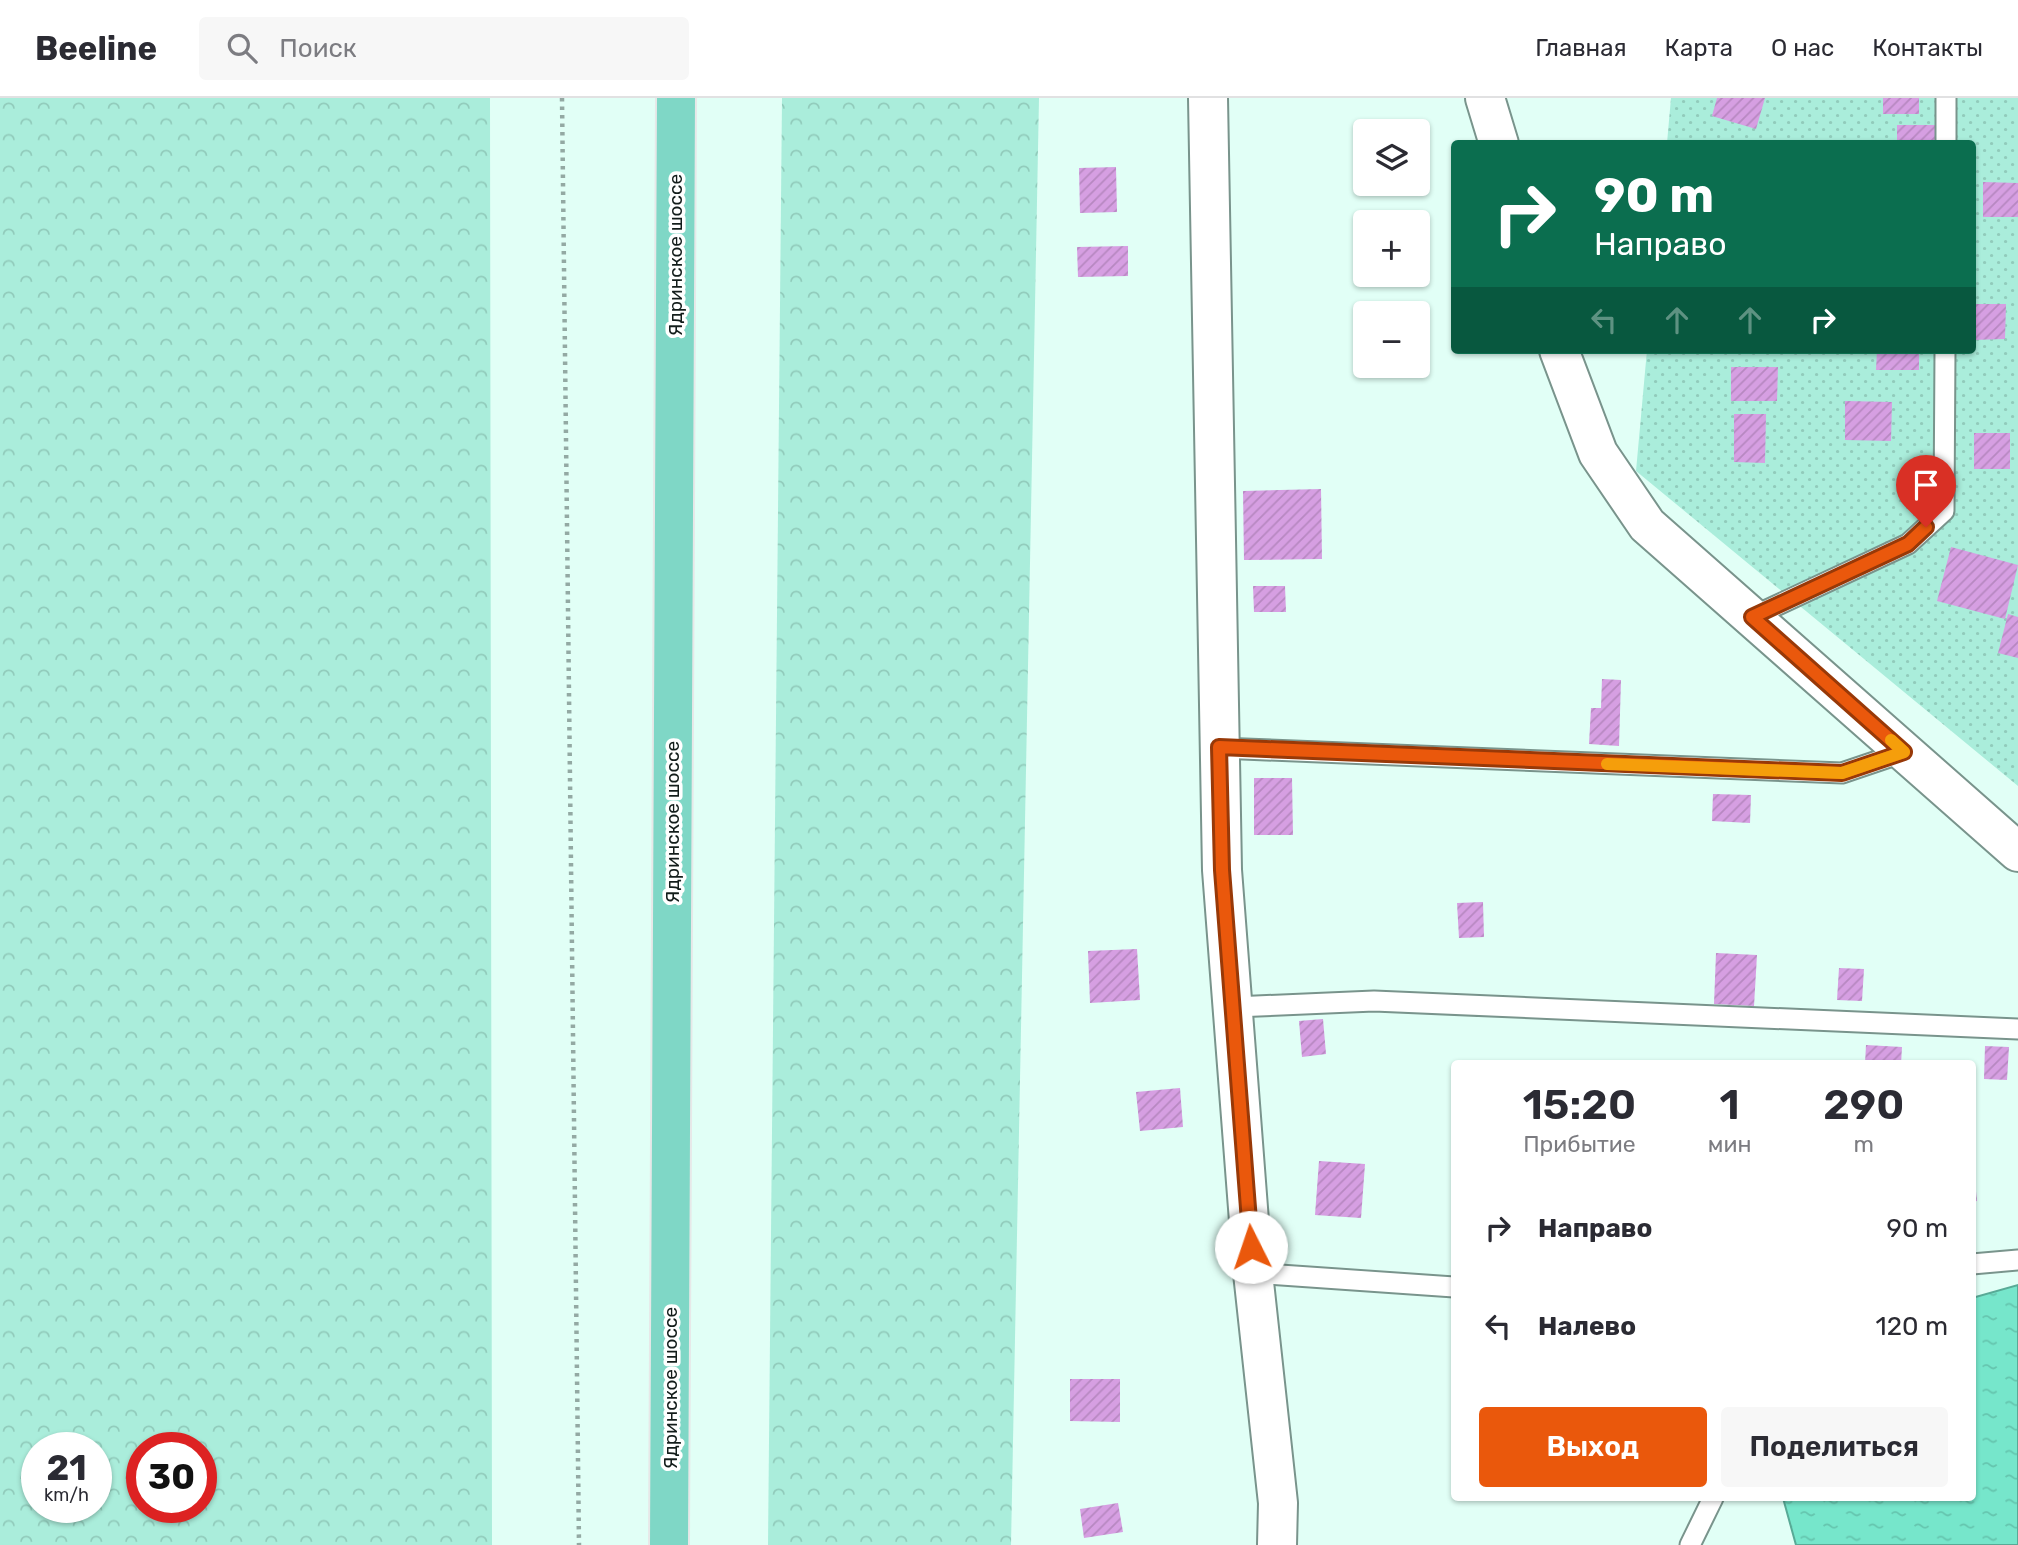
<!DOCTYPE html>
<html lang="ru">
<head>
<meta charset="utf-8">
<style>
  body { margin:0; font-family:Rubik,sans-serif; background:#f7f7f7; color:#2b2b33; height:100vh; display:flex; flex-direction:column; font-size:26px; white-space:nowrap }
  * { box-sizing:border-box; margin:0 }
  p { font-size:23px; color:#7c7c81 }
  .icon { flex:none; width:38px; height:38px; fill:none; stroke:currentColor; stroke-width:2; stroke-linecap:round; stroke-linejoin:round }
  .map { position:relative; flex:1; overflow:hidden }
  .side { position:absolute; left:1451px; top:962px; width:525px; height:441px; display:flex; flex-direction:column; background:#fff; border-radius:7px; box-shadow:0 2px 5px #0004 }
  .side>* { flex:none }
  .guide { position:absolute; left:1451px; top:42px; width:525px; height:214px; border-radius:7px; box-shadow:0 2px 5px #0004; background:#0b6e4f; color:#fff; overflow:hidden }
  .fabs { position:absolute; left:1353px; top:21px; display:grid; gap:14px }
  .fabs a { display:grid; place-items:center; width:77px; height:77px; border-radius:7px; background:#fff; box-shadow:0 2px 5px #0004; font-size:35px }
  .speed { position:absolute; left:21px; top:1334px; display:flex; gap:14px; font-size:35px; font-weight:700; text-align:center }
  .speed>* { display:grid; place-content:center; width:91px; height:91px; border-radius:50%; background:#fff; box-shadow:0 2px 5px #0004; line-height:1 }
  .speed small { font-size:18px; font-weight:400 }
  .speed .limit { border:10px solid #d22; background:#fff; color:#111 }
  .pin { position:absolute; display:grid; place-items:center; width:60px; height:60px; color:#fff; margin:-72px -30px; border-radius:50% 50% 50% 0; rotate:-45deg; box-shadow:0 0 7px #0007 }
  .pin .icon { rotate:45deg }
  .me { position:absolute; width:77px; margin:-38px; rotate:356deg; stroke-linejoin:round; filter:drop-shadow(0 0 5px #0008) }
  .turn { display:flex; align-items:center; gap:24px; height:147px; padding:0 28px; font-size:32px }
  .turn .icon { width:91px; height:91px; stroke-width:2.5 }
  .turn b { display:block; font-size:49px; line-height:60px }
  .lanes { display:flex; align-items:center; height:66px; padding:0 28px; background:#0003; justify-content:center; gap:35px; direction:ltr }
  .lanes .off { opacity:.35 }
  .eta { display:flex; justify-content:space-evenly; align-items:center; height:119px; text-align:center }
  .eta b { font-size:42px; font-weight:600; line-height:49px }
  .action { display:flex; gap:14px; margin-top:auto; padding:14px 28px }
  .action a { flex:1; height:80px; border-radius:7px; background:#ea580c; color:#fff; font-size:28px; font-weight:600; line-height:80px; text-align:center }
  .action a+a { background:#f7f7f7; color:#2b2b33 }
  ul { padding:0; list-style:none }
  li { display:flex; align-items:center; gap:21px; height:98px; padding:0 28px }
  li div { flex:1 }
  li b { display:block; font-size:26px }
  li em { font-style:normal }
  header { display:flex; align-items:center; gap:42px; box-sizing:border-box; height:98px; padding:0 35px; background:#fff; border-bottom:2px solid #e1e1e2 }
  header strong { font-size:33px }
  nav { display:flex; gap:38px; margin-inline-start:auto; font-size:24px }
  .search { width:490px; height:63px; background:#f7f7f7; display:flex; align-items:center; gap:18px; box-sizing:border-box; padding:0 24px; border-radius:7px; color:#7c7c81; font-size:26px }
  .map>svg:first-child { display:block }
  .grass { fill:url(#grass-dots) }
  .forest { fill:url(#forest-crowns); fill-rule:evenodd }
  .water { fill:url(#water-ripples); stroke:#58aa96; stroke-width:2 }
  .building { fill:url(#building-hatch) }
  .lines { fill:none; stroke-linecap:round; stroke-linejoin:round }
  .service-casing { stroke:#79948c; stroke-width:23 }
  .minor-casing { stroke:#79948c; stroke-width:42 }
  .primary-casing { stroke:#e7e8e8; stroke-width:42 }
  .path { stroke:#93a9a3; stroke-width:4.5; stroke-dasharray:3.5 5; stroke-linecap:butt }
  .service { stroke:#fff; stroke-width:19 }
  .minor { stroke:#fff; stroke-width:38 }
  .primary { stroke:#7fd7c6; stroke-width:38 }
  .route-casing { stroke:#983908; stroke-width:18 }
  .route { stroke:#ea580c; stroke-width:12 }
  .slow { stroke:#f59e0b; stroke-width:12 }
  .labels { text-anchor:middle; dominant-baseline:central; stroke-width:7; stroke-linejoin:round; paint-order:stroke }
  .street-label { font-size:19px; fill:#131d1b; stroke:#fff }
</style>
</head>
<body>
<header>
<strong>Beeline</strong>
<div class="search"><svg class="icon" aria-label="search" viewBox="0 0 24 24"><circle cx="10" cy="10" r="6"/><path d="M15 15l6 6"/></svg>Поиск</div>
<nav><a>Главная</a><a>Карта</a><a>О нас</a><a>Контакты</a></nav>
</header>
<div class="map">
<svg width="2018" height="1447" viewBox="0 0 2018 1447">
  <defs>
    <pattern id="grass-dots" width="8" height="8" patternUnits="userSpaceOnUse" patternTransform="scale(1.75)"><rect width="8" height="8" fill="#aaeddb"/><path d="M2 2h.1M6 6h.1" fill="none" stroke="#91cbbb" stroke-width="1.8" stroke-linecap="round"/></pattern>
    <pattern id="forest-crowns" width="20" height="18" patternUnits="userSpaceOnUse" patternTransform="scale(1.75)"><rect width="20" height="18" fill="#aaeddb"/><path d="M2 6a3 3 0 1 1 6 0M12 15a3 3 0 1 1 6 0" fill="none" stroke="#91cbbb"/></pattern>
    <pattern id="water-ripples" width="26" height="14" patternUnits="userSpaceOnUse" patternTransform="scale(1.75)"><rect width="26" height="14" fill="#76e6cb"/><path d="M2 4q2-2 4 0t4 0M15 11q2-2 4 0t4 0" fill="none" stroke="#65c5ae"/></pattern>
    <pattern id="building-hatch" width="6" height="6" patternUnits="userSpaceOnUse" patternTransform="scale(1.75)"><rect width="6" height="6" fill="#d69fe2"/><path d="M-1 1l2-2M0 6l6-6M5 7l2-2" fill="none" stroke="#b788c1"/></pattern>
  </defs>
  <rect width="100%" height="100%" fill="#e1fff6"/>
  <path class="grass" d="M1671,0H2018V688L1636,373L1647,252H1972V46L1667,45Z"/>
  <g class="forest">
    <path d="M0,0H490L492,1447H0ZM37,1349H96V1409H37ZM142,1349H201V1409H142Z"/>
    <path d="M782,0H1039L1011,1447H768Z"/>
  </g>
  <path class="water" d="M2018,1187V1447H1796L1783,1400H1972V1200Z"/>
  <g class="building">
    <path d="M1717,0H1765L1756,31L1712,18Z"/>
    <rect x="1883" y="0" width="36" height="16"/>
    <rect x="1897" y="27" width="39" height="19"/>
    <path d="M1116,69L1117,114L1080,115L1079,70Z"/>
    <path d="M1983,84L2018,85V119H1983Z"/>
    <path d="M1128,148V178L1078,179L1077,149Z"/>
    <path d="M1972,206H2006L2005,241L1972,242Z"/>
    <path d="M1877,252H1919V272H1876Z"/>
    <path d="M1731,269H1778L1777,303H1731Z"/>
    <path d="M1845,303L1892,304L1891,343L1845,342Z"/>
    <path d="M1734,316H1766L1765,365L1734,364Z"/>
    <rect x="1974" y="335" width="36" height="36"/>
    <path d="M1321,391L1322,461L1244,462L1243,393Z"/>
    <path d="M1951,449L2018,467L2005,521L1937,503Z"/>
    <path d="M1253,488H1285L1286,514H1254Z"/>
    <path d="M2008,516L2018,519V560L1998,555Z"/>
    <path d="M1602,581L1621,582L1619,648L1589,646L1591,610H1601Z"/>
    <path d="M1254,680H1292L1293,737H1254Z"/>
    <path d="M1713,696L1751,697L1750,725L1712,723Z"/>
    <path d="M1483,804L1484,839L1459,840L1457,805Z"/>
    <path d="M1137,851L1140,902L1090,905L1088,853Z"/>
    <path d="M1716,855L1757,857L1754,908L1714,906Z"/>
    <path d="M1839,870L1864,871L1862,903L1837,902Z"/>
    <path d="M1323,921L1326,956L1302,959L1299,923Z"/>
    <path d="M1866,947L1902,949L1901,966H1865Z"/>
    <path d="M1985,948L2009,949L2007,982L1984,981Z"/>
    <path d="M1180,990L1183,1029L1140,1033L1136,994Z"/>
    <path d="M1319,1063L1365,1066L1361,1120L1315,1117Z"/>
    <path d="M1972,1074H1974L1977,1103L1972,1104Z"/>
    <path d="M1070,1281H1120V1324L1070,1323Z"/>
    <path d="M1118,1405L1123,1434L1084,1440L1080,1411Z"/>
  </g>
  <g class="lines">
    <g class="service-casing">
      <g id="service">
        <path d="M1946,46V0"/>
        <path d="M1752,519L1908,446L1944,413L1945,252"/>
        <path d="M1219,650L1842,675L1904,654"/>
        <path d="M1234,909L1374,903L2018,931"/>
        <path d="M1972,1166L2018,1162"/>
        <path d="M1253,1175L1454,1189"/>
        <path d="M1690,1447L1713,1400"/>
      </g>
    </g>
    <g class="minor-casing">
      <g id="minor">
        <path d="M1208,0L1222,772L1253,1175L1278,1405L1277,1447"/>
        <path d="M1485,0L1499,46"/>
        <path d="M1559,252L1598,355L1647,427L2018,754"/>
      </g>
    </g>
    <g class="primary-casing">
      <path id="primary" d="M669,1447L676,0"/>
    </g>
    <path class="path" d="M562,0L579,1447"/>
    <use href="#service" class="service"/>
    <use href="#minor" class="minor"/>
    <use href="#primary" class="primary"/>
  </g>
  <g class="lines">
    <g class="route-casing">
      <path id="route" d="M1251,1149L1222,772L1219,649L1842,675L1904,654L1752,519L1908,446L1926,429"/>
    </g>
    <use href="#route" class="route"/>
    <path class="slow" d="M1607,666L1842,675L1904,654L1891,642"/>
  </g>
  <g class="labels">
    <g class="street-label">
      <text transform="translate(675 157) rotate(-90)">Ядринское шоссе</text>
      <text transform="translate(672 724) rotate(-90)">Ядринское шоссе</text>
      <text transform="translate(670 1290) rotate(-90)">Ядринское шоссе</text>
    </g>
  </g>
</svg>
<div class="fabs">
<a><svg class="icon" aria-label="layers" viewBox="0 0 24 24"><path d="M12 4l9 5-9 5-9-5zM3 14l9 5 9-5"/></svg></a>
<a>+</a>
<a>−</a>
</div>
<div class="speed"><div>21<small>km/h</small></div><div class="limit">30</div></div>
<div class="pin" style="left:1926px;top:429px;background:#d93025"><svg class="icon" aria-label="arrive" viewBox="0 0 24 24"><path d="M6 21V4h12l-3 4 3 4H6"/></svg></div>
<svg class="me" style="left:1251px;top:1149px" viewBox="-20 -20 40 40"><circle r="19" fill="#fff"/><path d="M0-13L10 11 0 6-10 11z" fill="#ea580c"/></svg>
<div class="guide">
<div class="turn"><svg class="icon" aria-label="right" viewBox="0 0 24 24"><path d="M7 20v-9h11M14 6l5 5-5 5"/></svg><div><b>90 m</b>Направо</div></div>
<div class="lanes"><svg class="icon off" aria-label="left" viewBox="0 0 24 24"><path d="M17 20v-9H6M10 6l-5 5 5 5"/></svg><svg class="icon off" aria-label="ahead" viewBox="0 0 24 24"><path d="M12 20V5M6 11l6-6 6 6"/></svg><svg class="icon off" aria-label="ahead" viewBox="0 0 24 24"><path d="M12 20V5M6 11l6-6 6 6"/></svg><svg class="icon" aria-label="right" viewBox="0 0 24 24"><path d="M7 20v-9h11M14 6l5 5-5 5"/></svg></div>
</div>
<section class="side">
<div class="eta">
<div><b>15:20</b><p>Прибытие</p></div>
<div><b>1</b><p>мин</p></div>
<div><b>290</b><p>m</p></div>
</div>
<ul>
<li><svg class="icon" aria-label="right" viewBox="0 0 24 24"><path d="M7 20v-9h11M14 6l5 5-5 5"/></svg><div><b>Направо</b></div><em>90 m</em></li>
<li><svg class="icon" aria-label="left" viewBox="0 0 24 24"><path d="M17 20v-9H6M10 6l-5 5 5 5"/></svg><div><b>Налево</b></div><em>120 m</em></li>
</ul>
<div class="action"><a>Выход</a><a>Поделиться</a></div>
</section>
</div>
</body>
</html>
